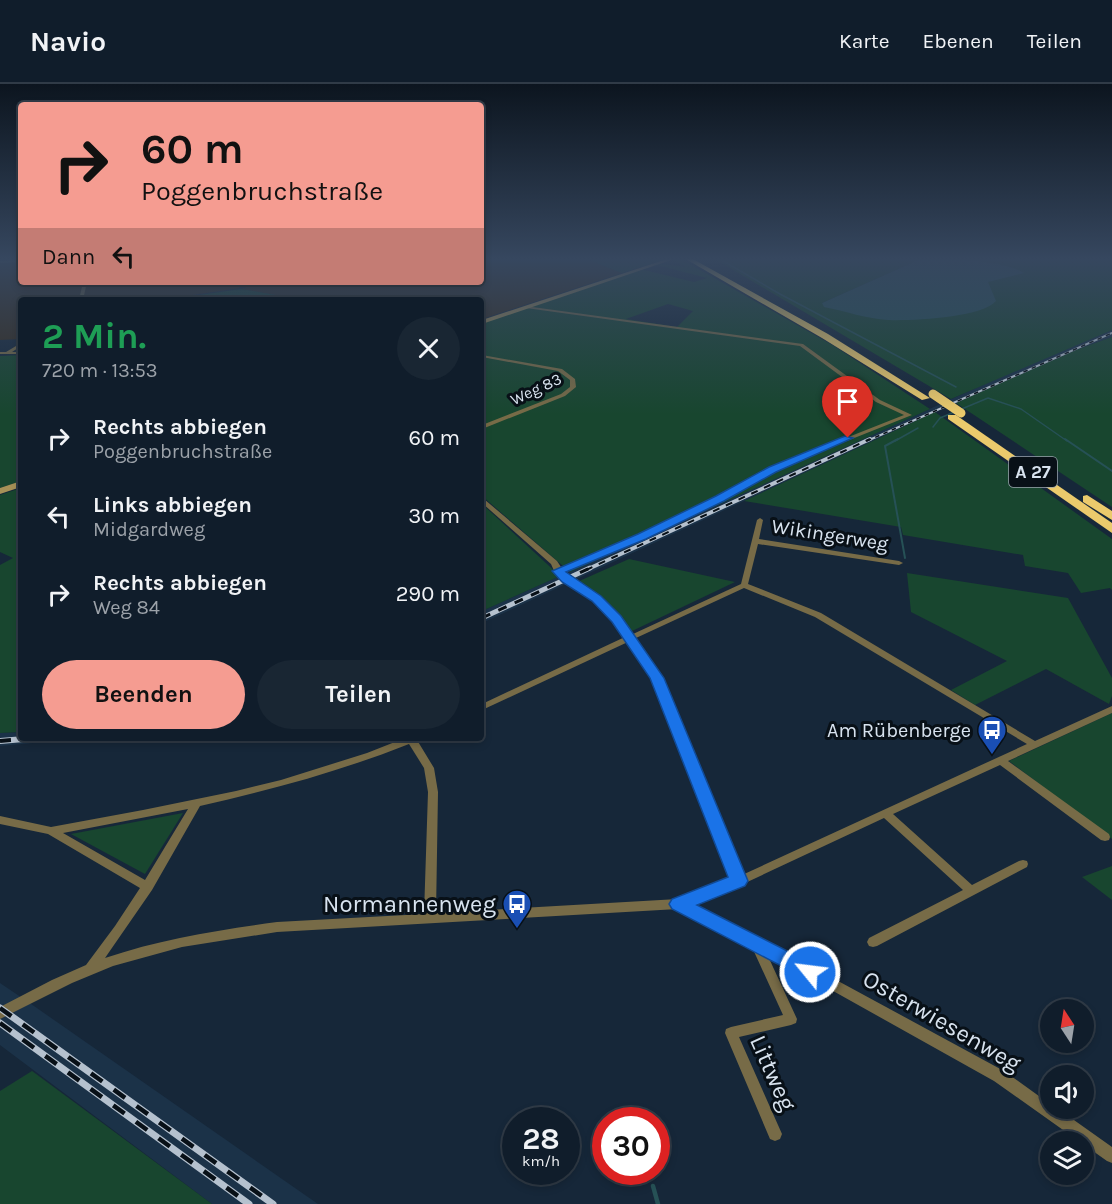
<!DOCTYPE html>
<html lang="de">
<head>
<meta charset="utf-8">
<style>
  body { margin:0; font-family:Karla,sans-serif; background:#192633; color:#f1f3f6; height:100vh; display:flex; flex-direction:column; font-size:22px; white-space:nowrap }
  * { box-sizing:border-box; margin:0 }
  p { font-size:20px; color:#9ca2a9 }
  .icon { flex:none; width:33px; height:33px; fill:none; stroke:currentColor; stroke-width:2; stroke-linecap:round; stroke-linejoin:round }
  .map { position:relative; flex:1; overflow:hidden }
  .side { position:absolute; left:18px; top:213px; width:466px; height:444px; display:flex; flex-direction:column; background:#101d2b; border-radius:6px; box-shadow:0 3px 9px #0003,0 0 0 2px #303b47 }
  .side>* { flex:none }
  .top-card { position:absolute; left:18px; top:18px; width:466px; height:183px; border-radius:6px; box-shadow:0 3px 9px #0003,0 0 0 2px #303b47; background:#f59c91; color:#111; overflow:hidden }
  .needle { width:39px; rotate:348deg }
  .controls { position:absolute; left:1040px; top:915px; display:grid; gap:12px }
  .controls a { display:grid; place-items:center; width:54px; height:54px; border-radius:50%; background:#101d2b; box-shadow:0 3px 9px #0003,0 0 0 2px #303b47; font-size:30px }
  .speed { position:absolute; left:502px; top:1023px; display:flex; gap:12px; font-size:30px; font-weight:700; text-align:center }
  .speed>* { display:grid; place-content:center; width:78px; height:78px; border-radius:50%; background:#101d2b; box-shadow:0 3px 9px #0003,0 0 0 2px #303b47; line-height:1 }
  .speed small { font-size:15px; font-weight:400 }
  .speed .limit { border:9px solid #d22; background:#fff; color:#111 }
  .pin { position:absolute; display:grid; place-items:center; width:51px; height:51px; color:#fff; margin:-62px -26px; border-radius:50% 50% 50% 0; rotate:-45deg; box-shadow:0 0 6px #0007 }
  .pin .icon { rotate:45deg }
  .me { position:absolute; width:66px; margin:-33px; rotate:299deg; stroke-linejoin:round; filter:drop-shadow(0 0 4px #0008) }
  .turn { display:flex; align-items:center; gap:21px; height:126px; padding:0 24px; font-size:27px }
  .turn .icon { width:78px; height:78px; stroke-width:2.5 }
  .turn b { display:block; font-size:42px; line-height:51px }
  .then { display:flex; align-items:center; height:57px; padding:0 24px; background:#0003; gap:12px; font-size:22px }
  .round { display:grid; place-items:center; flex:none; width:63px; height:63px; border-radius:32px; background:#192633 }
  .head { display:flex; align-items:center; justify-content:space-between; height:102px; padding:0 24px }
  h1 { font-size:36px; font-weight:700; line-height:45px; color:#1e9e55 }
  .action { display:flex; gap:12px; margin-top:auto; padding:12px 24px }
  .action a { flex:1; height:69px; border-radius:36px; background:#f59c91; color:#111; font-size:24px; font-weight:700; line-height:69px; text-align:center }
  .action a+a { background:#192633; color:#f1f3f6 }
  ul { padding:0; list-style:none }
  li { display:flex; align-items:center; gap:18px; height:78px; padding:0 24px }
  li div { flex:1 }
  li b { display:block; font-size:22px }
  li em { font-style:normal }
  header { display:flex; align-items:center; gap:36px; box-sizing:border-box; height:84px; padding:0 30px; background:#101d2b; border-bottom:2px solid #303b47 }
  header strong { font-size:28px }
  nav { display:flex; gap:33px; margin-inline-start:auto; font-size:21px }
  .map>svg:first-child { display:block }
  .built { fill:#1b3248 }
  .industrial { fill:#362b1c }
  .green { fill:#18462f; fill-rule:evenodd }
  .water { fill:#265156 }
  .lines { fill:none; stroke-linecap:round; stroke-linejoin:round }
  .stream-far2 { stroke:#265156; stroke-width:1.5 }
  .stream-far1 { stroke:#265156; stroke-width:2 }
  .stream { stroke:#265156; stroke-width:4.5 }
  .street { fill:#776b47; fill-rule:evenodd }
  .secondary { fill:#a69157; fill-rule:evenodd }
  .highway { fill:#ebca6c; fill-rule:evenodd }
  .rail-far4-casing { stroke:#b5c1ce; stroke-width:2 }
  .rail-far3-casing { stroke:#b5c1ce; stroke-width:4 }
  .rail-far2-casing { stroke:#b5c1ce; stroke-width:5 }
  .rail-far1-casing { stroke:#b5c1ce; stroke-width:6 }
  .rail-casing { stroke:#b5c1ce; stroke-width:7 }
  .rail-far4 { stroke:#081017; stroke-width:1.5; stroke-dasharray:4.5; stroke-linecap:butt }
  .rail-far3 { stroke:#081017; stroke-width:2; stroke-dasharray:7; stroke-linecap:butt }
  .rail-far2 { stroke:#081017; stroke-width:3; stroke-dasharray:9; stroke-linecap:butt }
  .rail-far1 { stroke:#081017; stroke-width:4; stroke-dasharray:11; stroke-linecap:butt }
  .rail { stroke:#081017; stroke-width:4.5; stroke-dasharray:14; stroke-linecap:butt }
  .highway-bridge { stroke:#ebca6c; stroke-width:9 }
  .route { fill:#1a73e8; stroke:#114b97; stroke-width:1.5 }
  .labels { text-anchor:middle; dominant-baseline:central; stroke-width:6; stroke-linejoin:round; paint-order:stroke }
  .far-street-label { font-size:16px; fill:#d8e3ef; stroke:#081017 }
  .shield { fill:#081017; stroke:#9aa4ae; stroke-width:1.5 }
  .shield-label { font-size:18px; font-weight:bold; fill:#d8e3ef }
  .street-label { font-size:20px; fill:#d8e3ef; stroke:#081017 }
  .poi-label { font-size:20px; fill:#d8e3ef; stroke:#081017; text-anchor:end }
  .near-poi-label { font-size:24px; fill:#d8e3ef; stroke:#081017; text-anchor:end }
  .near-street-label { font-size:24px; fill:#d8e3ef; stroke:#081017 }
</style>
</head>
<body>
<header>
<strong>Navio</strong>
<nav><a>Karte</a><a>Ebenen</a><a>Teilen</a></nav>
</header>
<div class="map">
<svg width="1112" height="1120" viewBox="0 0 1112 1120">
  <rect width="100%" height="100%" fill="#162739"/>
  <g class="built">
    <path d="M1112,246V253L1076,266L935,328L482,539V527L1067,263Z"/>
    <path d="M21,648V654H87L0,662V649Z"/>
    <path d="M0,899L34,922L318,1120H212L0,961Z"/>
  </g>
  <g class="industrial">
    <path d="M0,174H21V198H230L240,204L179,213L181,216H21V255L0,256Z"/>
    <path d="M482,174H584L622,189L482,235V216H304L241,205L264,198H482Z"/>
  </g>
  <g class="green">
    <path d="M584,174H669L622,189Z"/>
    <path d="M679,174L834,262L930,325L570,488L482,412V239L640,185L694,198L707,194L657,181L662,180L686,183L673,176ZM668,220L693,227L677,243L626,235Z"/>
    <path d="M713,174H923L822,219L988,198L1011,184L952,174H1112V246L951,315Z"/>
    <path d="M241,205L304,216H181L179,214Z"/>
    <path d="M1112,253V423L956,319L1076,266Z"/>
    <path d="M21,271V397L0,404V272Z"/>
    <path d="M935,328L1112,455V506L1110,504L1081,509L1068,489L1025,482L1023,471L903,451L901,443L744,417Z"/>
    <path d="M21,404V648L0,649V481L13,474L0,468V411Z"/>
    <path d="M482,420L560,492L482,527Z"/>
    <path d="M629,475L735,498L632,547L601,513L577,498Z"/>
    <path d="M907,489L1068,514L1112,594V612L1109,620L1046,585L975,621L951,606L1007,577L911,528Z"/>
    <path d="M1112,629V755L1009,677Z"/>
    <path d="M183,729L145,790L71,750Z"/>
    <path d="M1112,782V816L1082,793Z"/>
    <path d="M32,987L212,1120H0V1007Z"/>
  </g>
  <path class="water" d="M923,174C946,174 1007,177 1024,189L988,198L996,217C981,234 910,237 888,236C867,235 845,227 824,223L822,219Z"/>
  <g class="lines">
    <g class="stream-far2">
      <path d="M718,174L780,210L956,303"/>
      <path d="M933,343L940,334L988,314L1021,325L1067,357"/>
      <path d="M895,357L918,344"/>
    </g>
    <g class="stream-far1">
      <path d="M898,355L885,362L905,474"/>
      <path d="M1065,355L1112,387"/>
    </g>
    <path class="stream" d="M653,1102L658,1120"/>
    <g class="street">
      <path d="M21,176V178L0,179V177Z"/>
      <path d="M83,198H87L83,216H79Z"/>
      <path d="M525,222L803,260L880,316L912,331L774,386L722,416L644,454L564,487L609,522L633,550L741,500L757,436L760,434L763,436L759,455L899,477L903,479L899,481L758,460L748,500L821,529L1035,657L1112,622V629L1008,677L1109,750L1110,753L1109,756L1105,757L1101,756L1000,681L893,730L972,801L1019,777L1023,776L1027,777L1028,780L1027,783L877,862L873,863L869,862L867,858L869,854L963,806L884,734L743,800L690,820L759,854L1004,987L1050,1020V1024H1057L1112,1063V1079L1107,1077L1083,1060V1058H1080L994,997L767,870L797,935L796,939L791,941L739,953L782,1050L780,1055L775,1057L770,1055L725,949L726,945L731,943L783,931L751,861L678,825L277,848L182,863L113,882L72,899L0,935V923L52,896L86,881L115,842L140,804L48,750L0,740V732L51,743L143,726L236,707L281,696L367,669L405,654H419L417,656L434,684L438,708L436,829L678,815L733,795L653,594L630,557L482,626V620L627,552L603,525L594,517L555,489L551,480L482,419V414L484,415L557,477L561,483L640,452L718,414L770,384L904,331L876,318L800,262L526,224ZM744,504L815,533L1027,660L742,791L661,594L636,554ZM409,660L424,684L428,708L424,830L277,838C219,846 161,855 105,874L152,806L200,722C271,706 341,687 409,660ZM188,725L145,796L63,749Z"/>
      <path d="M21,259V262L12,268H21V270H0V268H6Z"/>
      <path d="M482,271L562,285L575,295L576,303L565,312L482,345V341L561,310L570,303V296L558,287L482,273Z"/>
    </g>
    <g class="secondary">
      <path d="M670,174H677L482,240V236Z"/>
      <path d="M21,397V403L0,410V404Z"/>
    </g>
    <g class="highway">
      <path d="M684,174H691L828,250L930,314L922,316L822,254Z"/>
      <path d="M948,331H956L1112,439V449L948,335Z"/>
      <path d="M1087,411L1112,427V436L1083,418V412Z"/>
    </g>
    <g class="rail-far4-casing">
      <path id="rail-far4" d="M867,357L1112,249"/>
    </g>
    <g class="rail-far3-casing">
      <path id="rail-far3" d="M586,486L870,355"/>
    </g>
    <g class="rail-far2-casing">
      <path id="rail-far2" d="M482,534L590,484"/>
    </g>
    <g class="rail-far1-casing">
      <path id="rail-far1" d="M0,657L36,654"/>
    </g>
    <g class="rail-casing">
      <g id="rail">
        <path d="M0,924L273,1120"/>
        <path d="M0,939L249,1120"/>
      </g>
    </g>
    <use href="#rail-far4" class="rail-far4"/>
    <use href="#rail-far3" class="rail-far3"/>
    <use href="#rail-far2" class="rail-far2"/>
    <use href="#rail-far1" class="rail-far1"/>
    <use href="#rail" class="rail"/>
    <path class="highway-bridge" d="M933,310L961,329"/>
  </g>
  <linearGradient id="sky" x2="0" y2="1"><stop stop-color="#0c151f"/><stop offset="0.53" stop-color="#36475f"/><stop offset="1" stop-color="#36475f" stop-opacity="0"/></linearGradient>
  <rect width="1112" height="330" fill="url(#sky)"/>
  <path class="route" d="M845,352L853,354L776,388L724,417L646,455L566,488L601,512L621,532L664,594L748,797L745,802L697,821L817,882L820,888L817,894L810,897L672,825L669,820L672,815L728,793L650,594L612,538L592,517L562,498L552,487L638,450L716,412L769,383Z"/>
  <defs>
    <g id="bus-pin" transform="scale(1.5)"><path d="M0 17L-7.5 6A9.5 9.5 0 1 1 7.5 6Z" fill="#1a4fb4" stroke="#081017"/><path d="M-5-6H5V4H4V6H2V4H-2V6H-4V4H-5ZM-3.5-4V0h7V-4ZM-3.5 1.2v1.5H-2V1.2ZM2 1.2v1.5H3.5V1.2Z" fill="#fff"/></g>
  </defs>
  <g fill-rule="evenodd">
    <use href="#bus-pin" x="992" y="646"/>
    <use href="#bus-pin" x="517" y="820"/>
  </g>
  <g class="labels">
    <g class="far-street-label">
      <text transform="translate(536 305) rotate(-25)">Weg 83</text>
    </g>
    <rect class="shield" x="1009" y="373" width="48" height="30" rx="4.5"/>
    <g class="shield-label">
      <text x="1033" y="388">A 27</text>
    </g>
    <g class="street-label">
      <text transform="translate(830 451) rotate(9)">Wikingerweg</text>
    </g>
    <g class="poi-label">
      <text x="971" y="646">Am Rübenberge</text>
    </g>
    <g class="near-poi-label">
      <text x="496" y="820">Normannenweg</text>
    </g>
    <g class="near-street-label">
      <text transform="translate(942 937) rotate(30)">Osterwiesenweg</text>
      <text transform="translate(773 989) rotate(66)">Littweg</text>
    </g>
  </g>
</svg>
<div class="controls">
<a><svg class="needle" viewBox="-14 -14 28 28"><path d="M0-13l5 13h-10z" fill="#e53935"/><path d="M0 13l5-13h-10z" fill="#9ca2a9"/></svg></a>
<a><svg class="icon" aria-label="sound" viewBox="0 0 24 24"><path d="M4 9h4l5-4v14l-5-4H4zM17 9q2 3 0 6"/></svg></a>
<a><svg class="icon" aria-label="layers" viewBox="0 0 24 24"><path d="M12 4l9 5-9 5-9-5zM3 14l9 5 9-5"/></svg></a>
</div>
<div class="speed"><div>28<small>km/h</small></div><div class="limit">30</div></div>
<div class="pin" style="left:848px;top:354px;background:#d93025"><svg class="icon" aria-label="arrive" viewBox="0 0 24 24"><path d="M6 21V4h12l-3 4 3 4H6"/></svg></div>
<svg class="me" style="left:810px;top:888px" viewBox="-20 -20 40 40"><circle r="17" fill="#1a73e8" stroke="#fff" stroke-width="3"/><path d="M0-11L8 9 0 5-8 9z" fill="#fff"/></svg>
<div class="top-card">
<div class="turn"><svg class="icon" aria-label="right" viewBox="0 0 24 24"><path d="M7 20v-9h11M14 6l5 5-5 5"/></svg><div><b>60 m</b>Poggenbruchstraße</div></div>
<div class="then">Dann<svg class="icon" aria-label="left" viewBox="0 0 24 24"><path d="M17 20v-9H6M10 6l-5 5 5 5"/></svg></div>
</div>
<section class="side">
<div class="head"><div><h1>2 Min.</h1><p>720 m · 13:53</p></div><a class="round"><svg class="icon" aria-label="close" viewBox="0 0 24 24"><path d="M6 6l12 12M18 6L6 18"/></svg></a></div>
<ul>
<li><svg class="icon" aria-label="right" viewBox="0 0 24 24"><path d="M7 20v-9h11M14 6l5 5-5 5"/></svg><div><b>Rechts abbiegen</b><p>Poggenbruchstraße</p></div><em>60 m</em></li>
<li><svg class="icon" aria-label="left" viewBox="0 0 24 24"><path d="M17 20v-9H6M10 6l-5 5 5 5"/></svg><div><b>Links abbiegen</b><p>Midgardweg</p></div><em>30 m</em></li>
<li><svg class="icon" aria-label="right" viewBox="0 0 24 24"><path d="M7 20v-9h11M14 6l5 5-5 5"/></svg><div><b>Rechts abbiegen</b><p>Weg 84</p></div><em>290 m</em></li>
</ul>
<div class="action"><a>Beenden</a><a>Teilen</a></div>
</section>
</div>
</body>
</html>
